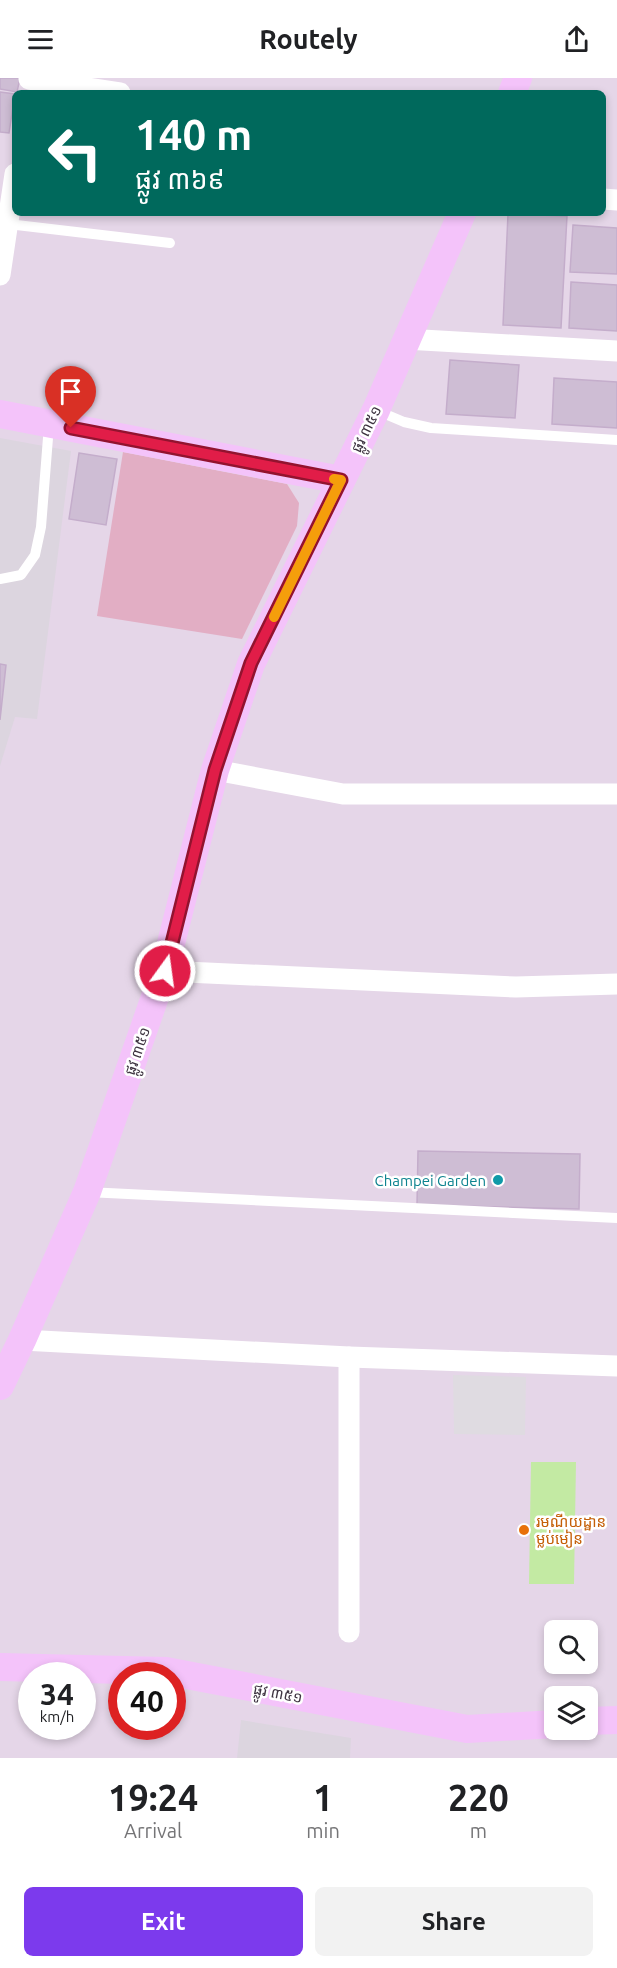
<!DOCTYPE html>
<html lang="en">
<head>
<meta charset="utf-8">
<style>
  body { margin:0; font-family:Ubuntu,"Noto Sans Khmer",sans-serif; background:#f2f2f2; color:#202124; height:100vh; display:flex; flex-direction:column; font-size:22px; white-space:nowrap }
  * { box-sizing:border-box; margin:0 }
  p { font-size:20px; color:#757577 }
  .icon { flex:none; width:33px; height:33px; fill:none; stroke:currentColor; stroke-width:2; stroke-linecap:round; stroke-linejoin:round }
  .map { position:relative; height:1680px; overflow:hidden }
  .drawer { display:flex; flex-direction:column; background:#fff; flex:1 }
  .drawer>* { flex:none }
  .top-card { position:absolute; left:12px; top:12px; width:594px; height:126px; border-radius:9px; box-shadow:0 3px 9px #0003; background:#00695c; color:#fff; overflow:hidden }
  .tools { position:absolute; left:544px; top:1542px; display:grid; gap:12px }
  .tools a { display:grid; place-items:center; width:54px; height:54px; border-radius:9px; background:#fff; box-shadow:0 3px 9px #0003; font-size:30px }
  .speed { position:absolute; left:18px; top:1584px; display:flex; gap:12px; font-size:30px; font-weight:700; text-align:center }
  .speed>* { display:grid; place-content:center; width:78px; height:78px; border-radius:50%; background:#fff; box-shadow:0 3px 9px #0003; line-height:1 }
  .speed small { font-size:15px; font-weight:400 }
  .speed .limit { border:9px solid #d22; background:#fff; color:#111 }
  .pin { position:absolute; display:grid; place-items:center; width:51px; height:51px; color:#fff; margin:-62px -26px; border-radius:50% 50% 50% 0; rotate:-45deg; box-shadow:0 0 6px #0007 }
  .pin .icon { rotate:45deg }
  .me { position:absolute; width:66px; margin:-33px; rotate:14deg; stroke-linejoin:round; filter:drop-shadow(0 0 4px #0008) }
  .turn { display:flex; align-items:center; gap:21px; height:126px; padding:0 24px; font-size:27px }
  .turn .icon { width:78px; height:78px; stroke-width:2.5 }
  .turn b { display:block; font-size:42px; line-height:51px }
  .eta { display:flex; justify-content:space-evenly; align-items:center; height:102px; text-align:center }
  .eta b { font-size:36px; font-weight:700; line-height:42px }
  .action { display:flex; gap:12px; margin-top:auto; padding:12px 24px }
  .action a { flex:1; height:69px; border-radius:9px; background:#7c3aed; color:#fff; font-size:24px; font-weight:700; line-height:69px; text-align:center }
  .action a+a { background:#f2f2f2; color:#202124 }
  header { display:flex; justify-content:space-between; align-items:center; height:78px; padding:0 24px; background:#fff; font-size:27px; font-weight:700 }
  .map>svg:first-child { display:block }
  .residential { fill:#e5d6e8; fill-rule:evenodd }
  .industrial { fill:#dcd5df }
  .green { fill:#e2aec4 }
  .parking { fill:#dfdbe1 }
  .water { fill:#c3eaa3 }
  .building { fill:#cebdd4; stroke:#c4adcb; stroke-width:1.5 }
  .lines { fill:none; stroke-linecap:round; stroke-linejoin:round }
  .lane { stroke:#fff; stroke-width:10 }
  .street { stroke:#fff; stroke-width:21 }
  .secondary { stroke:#f4c3fa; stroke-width:28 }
  .route-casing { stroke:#92132f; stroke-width:15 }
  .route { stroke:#e11d48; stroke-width:10 }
  .slow { stroke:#f59e0b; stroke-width:10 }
  .culture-dot { fill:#0f9aa8; stroke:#fff; stroke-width:2 }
  .food-dot { fill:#e8710a; stroke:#fff; stroke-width:2 }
  .labels { text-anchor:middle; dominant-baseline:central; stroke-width:5; stroke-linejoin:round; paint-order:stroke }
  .street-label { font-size:15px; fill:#3e3441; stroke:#fff }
  .culture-label { font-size:15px; fill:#0d838f; stroke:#fff; text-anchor:end }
  .food-label { font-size:15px; fill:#c56008; stroke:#fff; text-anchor:start }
</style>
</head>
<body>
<header><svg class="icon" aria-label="menu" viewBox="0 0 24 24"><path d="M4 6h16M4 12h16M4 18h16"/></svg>Routely<svg class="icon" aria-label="share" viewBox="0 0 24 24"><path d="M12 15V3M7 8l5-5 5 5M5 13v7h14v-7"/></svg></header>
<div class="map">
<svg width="617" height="1680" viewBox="0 0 617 1680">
  <rect width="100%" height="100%" fill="#eee3f0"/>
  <path class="residential" d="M0,0H617V1680H0ZM15,15H603V135H15ZM555,1552H588V1586H555ZM32,1598H82V1648H32ZM122,1598H172V1648H122ZM555,1618H588V1652H555Z"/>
  <g class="industrial">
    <path d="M0,360L71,373L37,641L15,639L0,688Z"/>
    <path d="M241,1642L351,1660L350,1680H237Z"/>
  </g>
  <path class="green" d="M123,374L287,406L299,425L297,448L242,561L97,538Z"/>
  <path class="parking" d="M453,1297L526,1299L525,1357L454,1356Z"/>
  <path class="water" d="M531,1384H576L574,1506H529Z"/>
  <g class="building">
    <path d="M0,0H20L17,14L0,11Z"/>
    <path d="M0,14L15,16L9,55L0,54Z"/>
    <path d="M508,136L567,138L561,250L503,247Z"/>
    <path d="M573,147L617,150V196L570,194Z"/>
    <path d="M571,204L617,207V253L569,250Z"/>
    <path d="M450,282L519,287L515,340L446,336Z"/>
    <path d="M554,300L617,304V350L552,346Z"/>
    <path d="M79,375L117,381L106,447L69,441Z"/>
    <path d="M0,586L6,587L0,642Z"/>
    <path d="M418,1073L580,1076L579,1131L417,1127Z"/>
  </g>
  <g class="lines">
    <g class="lane">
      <path d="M8,146L170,165"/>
      <path d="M378,333L404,344L431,350L617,362"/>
      <path d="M0,501L21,497L35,477L41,449L49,347"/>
      <path d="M87,1114L617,1140"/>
    </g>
    <g class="street">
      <path d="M29,1L120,15"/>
      <path d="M603,121L617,122"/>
      <path d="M0,197L15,96"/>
      <path d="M405,261L617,273"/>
      <path d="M215,692L343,716H617"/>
      <path d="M164,893L516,909L617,906"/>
      <path d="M22,1262L349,1279L617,1288"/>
      <path d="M349,1279V1554"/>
    </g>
    <g class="secondary">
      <path d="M512,15L518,0"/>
      <path d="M0,336L341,402"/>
      <path d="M0,1308L22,1262L87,1114L164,893L215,692L251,586L376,332L462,135"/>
      <path d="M0,1589L166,1593L467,1651L555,1646"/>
      <path d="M588,1643L617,1642"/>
    </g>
  </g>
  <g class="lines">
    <g class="route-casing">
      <path id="route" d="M71,350L341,402L251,585L215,692L165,893"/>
    </g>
    <use href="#route" class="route"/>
    <path class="slow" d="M274,539L341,402L334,401"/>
  </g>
  <circle class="culture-dot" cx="498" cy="1102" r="6"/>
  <circle class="food-dot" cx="524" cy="1452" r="6"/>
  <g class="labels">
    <g class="street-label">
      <text transform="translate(366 351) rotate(-64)">ផ្លូវ ៣៥១</text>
      <text transform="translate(137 973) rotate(-71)">ផ្លូវ ៣៥១</text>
      <text transform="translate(278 1615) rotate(11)">ផ្លូវ ៣៥១</text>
    </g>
    <g class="culture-label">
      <text x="486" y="1102">Champei Garden</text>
    </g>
    <g class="food-label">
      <text x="536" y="1443">រមណីយដ្ឋាន<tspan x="536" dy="17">ម្លប់មៀន</tspan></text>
    </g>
  </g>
</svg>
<div class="tools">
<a><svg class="icon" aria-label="search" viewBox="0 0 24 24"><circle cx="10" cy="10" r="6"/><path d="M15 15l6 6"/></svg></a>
<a><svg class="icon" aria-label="layers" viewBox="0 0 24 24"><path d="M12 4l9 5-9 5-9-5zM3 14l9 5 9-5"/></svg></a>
</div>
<div class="speed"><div>34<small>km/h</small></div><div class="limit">40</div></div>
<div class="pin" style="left:71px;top:350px;background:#d93025"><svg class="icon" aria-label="arrive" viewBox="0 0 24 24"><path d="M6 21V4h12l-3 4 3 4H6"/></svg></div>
<svg class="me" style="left:165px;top:893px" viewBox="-20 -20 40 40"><circle r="17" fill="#e11d48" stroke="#fff" stroke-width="3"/><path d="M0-11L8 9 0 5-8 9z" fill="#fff"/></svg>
<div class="top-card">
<div class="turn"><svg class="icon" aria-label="left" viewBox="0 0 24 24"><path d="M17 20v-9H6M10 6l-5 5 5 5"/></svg><div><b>140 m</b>ផ្លូវ ៣៦៩</div></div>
</div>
</div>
<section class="drawer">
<div class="eta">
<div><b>19:24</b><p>Arrival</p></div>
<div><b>1</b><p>min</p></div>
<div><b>220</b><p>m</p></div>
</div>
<div class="action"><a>Exit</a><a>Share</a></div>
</section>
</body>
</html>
